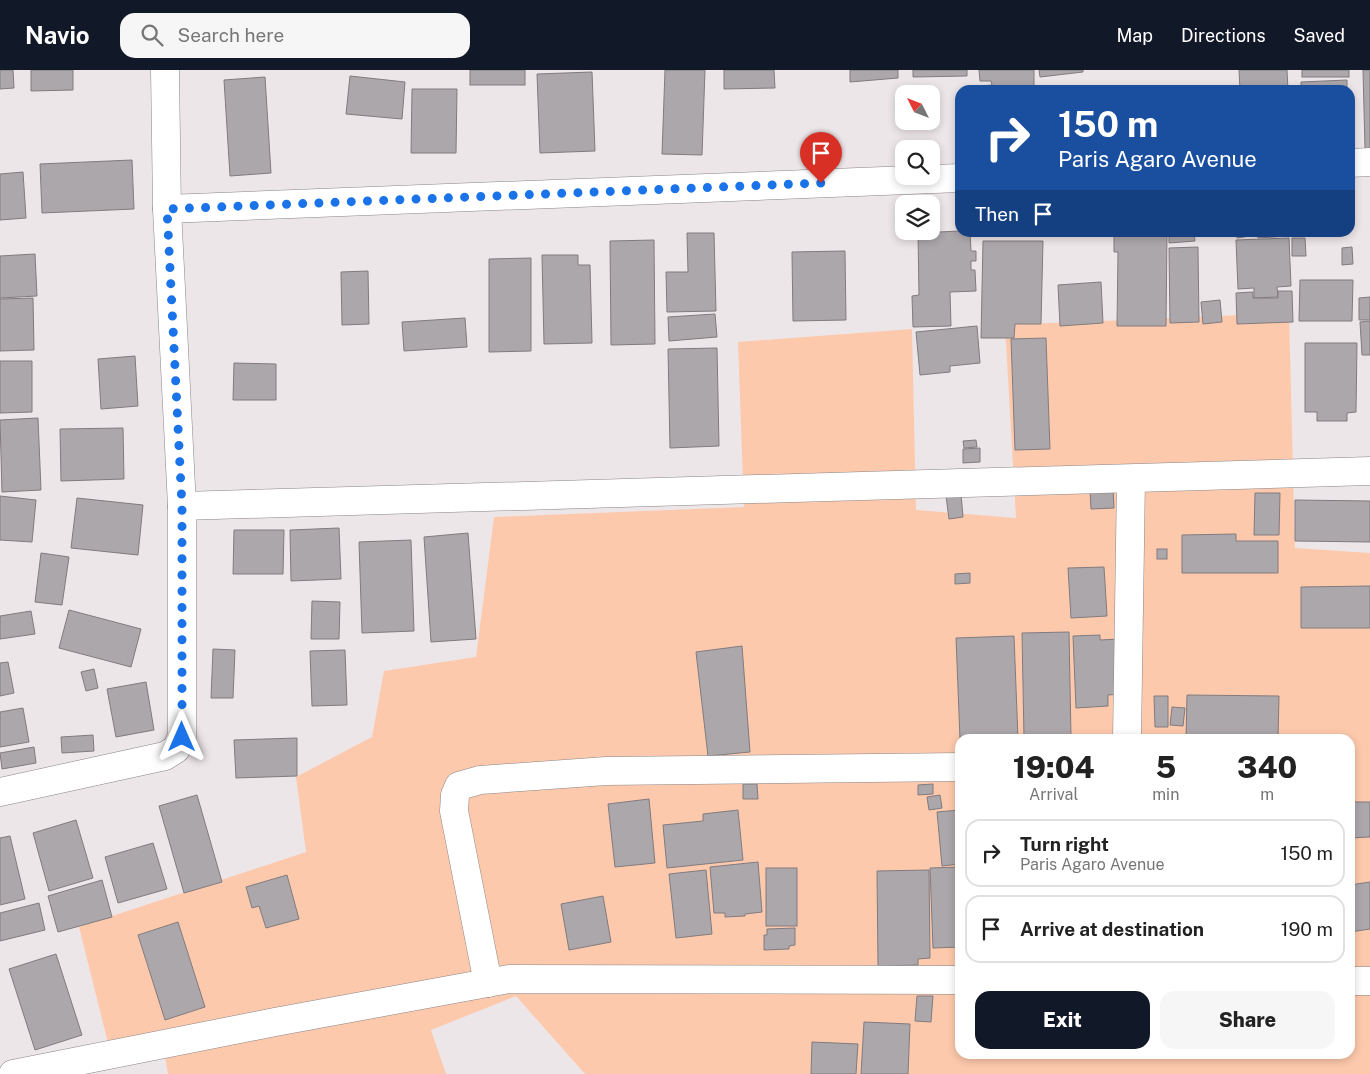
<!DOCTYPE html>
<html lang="en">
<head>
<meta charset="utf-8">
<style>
  body { margin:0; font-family:"Public Sans",sans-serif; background:#f6f6f6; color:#222; height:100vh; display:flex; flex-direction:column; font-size:19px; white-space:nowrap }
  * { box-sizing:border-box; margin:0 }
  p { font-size:16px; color:#767676 }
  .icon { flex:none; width:28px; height:28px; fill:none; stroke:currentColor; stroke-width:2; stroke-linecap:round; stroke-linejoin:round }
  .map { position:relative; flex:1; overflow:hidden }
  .details { position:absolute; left:955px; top:664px; width:400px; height:325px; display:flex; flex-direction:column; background:#fff; border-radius:15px; box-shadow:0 2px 8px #0003 }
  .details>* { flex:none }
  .top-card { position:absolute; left:955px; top:15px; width:400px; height:152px; border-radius:15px; box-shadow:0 2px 8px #0003; background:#1a4fa0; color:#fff; overflow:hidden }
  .needle { width:32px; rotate:312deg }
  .buttons { position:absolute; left:895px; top:15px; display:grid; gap:10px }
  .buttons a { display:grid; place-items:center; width:45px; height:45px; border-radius:10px; background:#fff; box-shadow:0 2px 8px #0003; font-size:25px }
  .pin { position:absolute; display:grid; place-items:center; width:42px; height:42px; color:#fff; margin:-51px -21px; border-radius:50% 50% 50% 0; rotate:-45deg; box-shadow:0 0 5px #0007 }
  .pin .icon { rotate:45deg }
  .me { position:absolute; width:55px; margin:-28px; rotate:0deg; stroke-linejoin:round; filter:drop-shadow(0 0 4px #0008) }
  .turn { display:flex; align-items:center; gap:18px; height:105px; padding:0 20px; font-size:22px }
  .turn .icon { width:65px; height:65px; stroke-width:2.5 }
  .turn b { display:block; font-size:35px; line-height:42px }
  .then { display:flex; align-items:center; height:48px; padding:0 20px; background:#0003; gap:10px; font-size:19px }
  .eta { display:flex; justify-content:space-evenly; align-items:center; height:85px; text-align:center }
  .eta b { font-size:30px; font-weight:800; line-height:35px }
  .cta { display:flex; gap:10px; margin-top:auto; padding:10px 20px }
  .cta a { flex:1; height:58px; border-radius:15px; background:#111827; color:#fff; font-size:20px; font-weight:800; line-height:58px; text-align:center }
  .cta a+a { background:#f6f6f6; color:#222 }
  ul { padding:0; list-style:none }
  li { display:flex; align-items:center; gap:15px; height:68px; margin:0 10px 8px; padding:0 10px; border:2px solid #e0e0e0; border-radius:15px }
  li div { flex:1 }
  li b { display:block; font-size:19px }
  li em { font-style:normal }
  header { display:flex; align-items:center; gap:30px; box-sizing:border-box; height:70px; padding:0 25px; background:#111827; color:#fff }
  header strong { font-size:24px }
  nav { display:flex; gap:28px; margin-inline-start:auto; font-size:18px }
  .search { width:350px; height:45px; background:#f6f6f6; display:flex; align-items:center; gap:12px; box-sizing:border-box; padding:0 18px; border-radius:15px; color:#767676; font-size:19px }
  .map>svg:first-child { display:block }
  .green { fill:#fdc9ac; fill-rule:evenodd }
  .building { fill:#aca7aa; stroke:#817b7f }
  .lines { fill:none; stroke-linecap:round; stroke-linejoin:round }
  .minor-casing { stroke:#8b8486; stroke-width:29 }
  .minor { stroke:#fff; stroke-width:28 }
  .route { stroke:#1a73e8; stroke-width:9; stroke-dasharray:0 16.2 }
</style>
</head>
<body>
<header>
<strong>Navio</strong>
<div class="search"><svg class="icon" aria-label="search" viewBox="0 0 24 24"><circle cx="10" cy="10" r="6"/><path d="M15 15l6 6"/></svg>Search here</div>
<nav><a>Map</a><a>Directions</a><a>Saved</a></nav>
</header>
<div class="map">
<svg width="1370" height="1004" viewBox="0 0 1370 1004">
  <rect width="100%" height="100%" fill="#ede6e8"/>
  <path class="green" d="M1289,243L1295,478L1370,483V1004H585L516,926L431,960L446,1004H168L164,981L109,977L79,857L306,782L296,707L372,667L384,601L476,587L494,447L744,437L738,272L912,259L916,440L1016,448L1005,255ZM960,669H1350V984H960Z"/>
  <g class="building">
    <path d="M0,0H13L14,18L0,19Z"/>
    <path d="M31,0H73V20L31,21Z"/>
    <rect x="470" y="0" width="55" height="15"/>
    <path d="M665,0H705L702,85L662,84Z"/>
    <path d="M724,0H774L775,18L724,19Z"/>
    <path d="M850,0H898V8L850,12Z"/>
    <path d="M913,0H967V6L913,7Z"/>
    <path d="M979,0H1034V20H980V16L992,15L991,11H980Z"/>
    <path d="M1039,0H1083V2L1040,7Z"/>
    <path d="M1239,0H1287L1288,20H1240Z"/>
    <rect x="1302" y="0" width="47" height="7"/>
    <path d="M1363,0H1370V79H1365Z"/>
    <path d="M592,2L595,81L540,83L537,4Z"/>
    <path d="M350,6L405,12L402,49L346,44Z"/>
    <path d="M265,7L271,103L230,106L224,10Z"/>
    <path d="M1347,10V20H1301V12Z"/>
    <path d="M412,19H457L456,83H411Z"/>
    <path d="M132,90L134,139L42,143L40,94Z"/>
    <path d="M23,102L26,148L0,150V104Z"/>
    <path d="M960,161V162H970L971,181H976V191H971V200H975L976,221L950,222L951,256L913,257L912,226L919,225L918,163Z"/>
    <path d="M1114,162H1167L1166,256H1117L1118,182H1114Z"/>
    <path d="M1169,162H1194L1195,171L1169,173Z"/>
    <path d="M1237,162H1256L1257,165L1237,168Z"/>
    <path d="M1258,162H1288V166L1258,168Z"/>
    <path d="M687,163H714L716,241L667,242L666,202H688Z"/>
    <path d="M1289,168L1291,216L1277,217L1278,227L1254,228V218L1238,219L1236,170Z"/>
    <path d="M1292,168H1305L1306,186H1292Z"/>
    <path d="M654,170L655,274L611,275L610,171Z"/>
    <path d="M983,171H1043L1041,254H1015L1014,268H981Z"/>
    <path d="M1198,177L1199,252L1170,253L1169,178Z"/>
    <path d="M1352,177L1353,194L1342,195V178Z"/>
    <path d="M845,181L846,250L793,251L792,182Z"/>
    <path d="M35,184L37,226L0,228V186Z"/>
    <path d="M542,185H578V195H590L592,273L544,274Z"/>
    <path d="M531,188V281L489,282V189Z"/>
    <path d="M368,201L369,254L342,255L341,202Z"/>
    <path d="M1300,210H1353L1352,251H1299Z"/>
    <path d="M1101,212L1103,253L1060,256L1058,215Z"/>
    <path d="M1278,221H1292L1293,252L1237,254L1236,223L1253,222V228H1278Z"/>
    <path d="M1370,227V250H1359V228Z"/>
    <path d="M33,228L34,280L0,281V229Z"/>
    <path d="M1220,230L1222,252L1203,254L1201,232Z"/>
    <path d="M715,244L717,267L669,271L668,247Z"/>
    <path d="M465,248L467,277L404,281L402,252Z"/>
    <path d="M1370,251V285H1362L1360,252Z"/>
    <path d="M977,256L980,293L950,296V302L920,305L916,262Z"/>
    <path d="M1046,268L1050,379L1015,380L1011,269Z"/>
    <path d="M1305,273H1357L1356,342L1347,343V351H1317V342H1305Z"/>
    <path d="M717,278L719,376L670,378L668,279Z"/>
    <path d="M135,286L138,336L101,339L98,289Z"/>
    <path d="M0,291H32V342L0,343Z"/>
    <path d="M234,293L276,294V330H233Z"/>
    <path d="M38,348L41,420L2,422L0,350Z"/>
    <path d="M123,358L124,409L61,411L60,359Z"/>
    <path d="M976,370L977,377L964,378L963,371Z"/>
    <path d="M980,378V392L963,393V379Z"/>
    <path d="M1113,419L1114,438L1091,439L1090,421Z"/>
    <path d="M1255,423H1280L1279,465H1254Z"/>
    <path d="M961,424L963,447L949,449L946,426Z"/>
    <path d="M0,426L36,430L32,472L0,470Z"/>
    <path d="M77,428L143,435L138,485L71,478Z"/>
    <path d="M1295,430L1370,431V472L1295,471Z"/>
    <path d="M339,458L341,509L291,511L290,460Z"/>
    <path d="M234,460H284L283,504H233Z"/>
    <path d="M468,463L476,569L431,572L424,467Z"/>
    <path d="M1236,464V471H1278V503H1182V465Z"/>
    <path d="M411,470L414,561L362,563L359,472Z"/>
    <rect x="1157" y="479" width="10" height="10"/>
    <path d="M41,483L69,487L62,535L35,532Z"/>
    <path d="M1104,497L1107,546L1071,548L1068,498Z"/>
    <path d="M970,503V513L955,514V504Z"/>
    <path d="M1370,516V558H1301V517Z"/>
    <path d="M312,531L340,532L339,569H311Z"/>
    <path d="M69,540L141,559L131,597L59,578Z"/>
    <path d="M31,541L35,564L0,569V546Z"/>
    <path d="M1069,562L1071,667L1024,668L1022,563Z"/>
    <path d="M1100,565V570L1119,569L1122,624L1108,625V636L1076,638L1073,566Z"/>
    <path d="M1014,566L1018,669H960L956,568Z"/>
    <path d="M742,576L750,682L708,686L696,582Z"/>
    <path d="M213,579L235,580L233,628H211Z"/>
    <path d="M345,580L347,635L312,636L310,581Z"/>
    <path d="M8,592L14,623L0,626V593Z"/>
    <path d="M94,599L98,618L86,621L81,602Z"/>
    <path d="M146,612L154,660L116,667L107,619Z"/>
    <path d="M1187,625L1279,626L1278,669H1186Z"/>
    <path d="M1154,626H1168V657H1155Z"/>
    <path d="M1172,637L1185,638L1183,656L1170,655Z"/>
    <path d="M23,638L29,672L0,677V642Z"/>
    <path d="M93,665L94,681L62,683L61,667Z"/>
    <path d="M297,668V706L236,708L234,670Z"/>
    <path d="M34,677L36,693L2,699L0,683Z"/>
    <path d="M743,714H757L758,729H743Z"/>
    <path d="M933,714V724L918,725V715Z"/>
    <path d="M197,725L222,812L184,823L159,736Z"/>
    <path d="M940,725L942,738L929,740L927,727Z"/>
    <path d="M649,729L655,793L615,797L608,734Z"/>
    <path d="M1350,732H1370V767L1350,768Z"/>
    <path d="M738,740L743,790L667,798L663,755L703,751V744Z"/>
    <path d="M960,740V794L942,796L937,742Z"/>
    <path d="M76,750L93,808L49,821L33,763Z"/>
    <path d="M10,766L25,829L0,835V768Z"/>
    <path d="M153,773L167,819L118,833L105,787Z"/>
    <path d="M758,792L762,842L745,844V846L725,847V843H714L710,797Z"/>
    <path d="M960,797V877L933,878L930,798Z"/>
    <rect x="766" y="798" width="31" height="58"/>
    <path d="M706,800L712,864L676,868L669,804Z"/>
    <path d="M929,800L930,888L918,889V895L878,896L877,801Z"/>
    <path d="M287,805L299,849L266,858L259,836L252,838L246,817Z"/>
    <path d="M102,810L112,847L58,862L48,826Z"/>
    <path d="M1370,812V859L1350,862V815Z"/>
    <path d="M603,826L611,872L569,880L561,834Z"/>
    <path d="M39,833L45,860L0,871V843Z"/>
    <path d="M178,852L205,937L165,950L138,865Z"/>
    <path d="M795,858V875L789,876V879L764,880V865H767V859Z"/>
    <path d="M56,884L82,965L35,980L9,899Z"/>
    <path d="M917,926H933L931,952L915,951Z"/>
    <path d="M864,952L910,954L908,1004H861Z"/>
    <path d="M812,972L858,974L856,1004H811Z"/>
  </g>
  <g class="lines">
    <g class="minor-casing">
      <g id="minor">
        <path d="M1350,93L1370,92"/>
        <path d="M167,139L960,108"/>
        <path d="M182,436L1370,401"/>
        <path d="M1127,669L1131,409"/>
        <path d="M0,722L165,686L176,679L182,667V436L167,139L165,0"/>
        <path d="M1350,911H1370"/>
        <path d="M488,913L454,741L455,725L459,716L480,710L606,701L960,697"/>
        <path d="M13,1004L275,952L509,909L960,910"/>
      </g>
    </g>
    <use href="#minor" class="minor"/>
  </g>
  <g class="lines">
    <path class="route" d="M182,667V436L167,139L821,113"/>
  </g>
</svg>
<div class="buttons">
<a><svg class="needle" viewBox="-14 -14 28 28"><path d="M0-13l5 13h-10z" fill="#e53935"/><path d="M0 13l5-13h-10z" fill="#767676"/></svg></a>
<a><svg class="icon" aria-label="search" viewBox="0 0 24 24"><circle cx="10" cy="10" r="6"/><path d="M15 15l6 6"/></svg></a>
<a><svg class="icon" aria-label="layers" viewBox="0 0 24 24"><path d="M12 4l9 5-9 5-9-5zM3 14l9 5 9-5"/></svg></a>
</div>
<div class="pin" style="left:821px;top:113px;background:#d93025"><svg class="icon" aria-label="arrive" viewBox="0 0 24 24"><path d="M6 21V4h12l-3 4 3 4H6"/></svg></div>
<svg class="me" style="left:182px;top:667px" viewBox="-20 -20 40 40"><path d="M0-17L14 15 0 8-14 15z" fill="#1a73e8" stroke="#fff" stroke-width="4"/></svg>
<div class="top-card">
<div class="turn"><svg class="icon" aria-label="right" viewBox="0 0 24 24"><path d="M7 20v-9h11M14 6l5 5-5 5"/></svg><div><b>150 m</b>Paris Agaro Avenue</div></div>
<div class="then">Then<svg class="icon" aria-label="arrive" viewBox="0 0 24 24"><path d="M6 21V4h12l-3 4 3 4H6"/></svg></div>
</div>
<section class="details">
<div class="eta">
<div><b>19:04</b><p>Arrival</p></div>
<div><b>5</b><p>min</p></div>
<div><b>340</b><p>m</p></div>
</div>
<ul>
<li><svg class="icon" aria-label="right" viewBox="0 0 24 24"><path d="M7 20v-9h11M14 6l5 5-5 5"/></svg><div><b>Turn right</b><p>Paris Agaro Avenue</p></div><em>150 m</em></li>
<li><svg class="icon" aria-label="arrive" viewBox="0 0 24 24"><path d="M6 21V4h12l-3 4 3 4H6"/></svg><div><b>Arrive at destination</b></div><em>190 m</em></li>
</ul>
<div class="cta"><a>Exit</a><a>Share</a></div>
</section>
</div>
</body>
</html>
